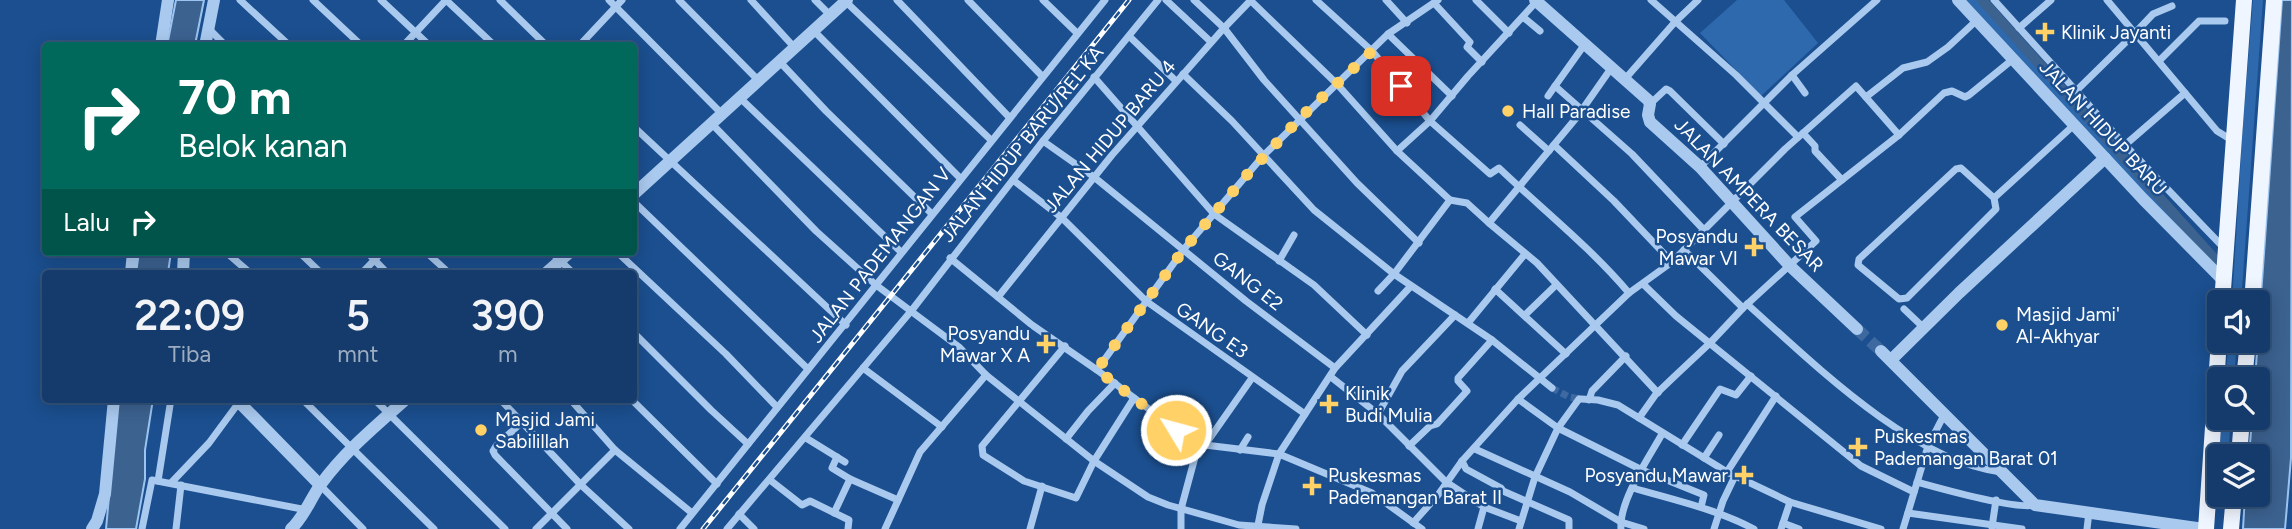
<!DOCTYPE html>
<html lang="id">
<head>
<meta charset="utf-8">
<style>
  body { margin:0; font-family:Figtree,sans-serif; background:#214673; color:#f1f3f6; height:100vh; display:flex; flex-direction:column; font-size:26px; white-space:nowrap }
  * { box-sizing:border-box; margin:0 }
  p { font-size:23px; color:#9dadc1 }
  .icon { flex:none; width:38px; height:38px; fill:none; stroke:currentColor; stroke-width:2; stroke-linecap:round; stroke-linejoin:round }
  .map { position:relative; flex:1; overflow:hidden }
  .panel { position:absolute; left:42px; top:270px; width:595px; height:133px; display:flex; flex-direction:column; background:#143b6b; border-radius:7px; box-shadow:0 4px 18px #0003,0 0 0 2px #33557e }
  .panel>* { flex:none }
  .hud { position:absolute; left:42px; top:42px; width:595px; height:214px; border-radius:7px; box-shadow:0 4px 18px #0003,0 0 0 2px #33557e; background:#00695c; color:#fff; overflow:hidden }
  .buttons { position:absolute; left:2207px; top:290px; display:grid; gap:14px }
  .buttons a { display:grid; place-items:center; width:63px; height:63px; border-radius:7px; background:#143b6b; box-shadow:0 4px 18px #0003,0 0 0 2px #33557e; font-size:35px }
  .pin { position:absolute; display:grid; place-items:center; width:60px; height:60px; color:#fff; margin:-30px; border-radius:14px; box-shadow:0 4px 10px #0006 }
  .me { position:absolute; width:77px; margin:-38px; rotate:307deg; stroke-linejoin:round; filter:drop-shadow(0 0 5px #0008) }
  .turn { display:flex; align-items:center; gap:24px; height:147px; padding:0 21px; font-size:32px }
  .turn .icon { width:91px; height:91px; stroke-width:2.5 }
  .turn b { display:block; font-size:49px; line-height:60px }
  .then { display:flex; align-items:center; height:66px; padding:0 21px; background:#0003; gap:14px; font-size:26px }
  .eta { display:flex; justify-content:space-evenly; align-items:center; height:119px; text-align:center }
  .eta b { font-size:42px; font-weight:600; line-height:49px }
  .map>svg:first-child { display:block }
  .green { fill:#2e69ad }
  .water { fill:#3c6290; stroke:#9cc4f0; stroke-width:2 }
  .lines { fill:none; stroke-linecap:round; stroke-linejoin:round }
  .canal { stroke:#3c6290; stroke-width:10 }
  .minor-tunnel { stroke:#3d69a0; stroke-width:7; stroke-dasharray:7 3.5; stroke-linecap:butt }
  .tertiary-tunnel { stroke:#3d69a0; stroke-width:12; stroke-dasharray:12 6; stroke-linecap:butt }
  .minor { stroke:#a9c9ee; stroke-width:7 }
  .tertiary { stroke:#a9c9ee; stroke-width:12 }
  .primary { stroke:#f0f6ff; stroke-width:16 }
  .rail-casing { stroke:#fff; stroke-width:5 }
  .rail { stroke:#1b4f8f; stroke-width:2.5; stroke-dasharray:8; stroke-linecap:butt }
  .route { stroke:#ffd166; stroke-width:12; stroke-dasharray:0 21.6 }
  .poi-dot { fill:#ffd166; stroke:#1b4f8f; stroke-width:2.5 }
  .labels { text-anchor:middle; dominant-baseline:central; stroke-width:5; stroke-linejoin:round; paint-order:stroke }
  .poi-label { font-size:19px; fill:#fff; stroke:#1b4f8f; text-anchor:start }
  .street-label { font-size:19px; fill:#fff; stroke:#1b4f8f }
</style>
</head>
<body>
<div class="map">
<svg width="2292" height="529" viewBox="0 0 2292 529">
  <rect width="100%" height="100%" fill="#1b4f8f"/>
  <g class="green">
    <path d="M1737,0H1784L1818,43L1761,96L1700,33Z"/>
    <path d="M1958,0H1982L2225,271L2223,280Z"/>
    <path d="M2253,0H2263L2241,303H2232L2243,124Z"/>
    <path d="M2229,341H2237L2234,380H2225Z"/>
    <path d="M2222,418H2231L2228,457H2219V471H2217Z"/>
  </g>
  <g class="water">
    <path d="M176,0H204L195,45L167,46Z"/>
    <path d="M2282,0H2292L2291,458L2285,529H2243L2245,495H2258V457H2249L2252,418H2258V380H2255Z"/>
    <path d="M139,252H171L168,273H136Z"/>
    <path d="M118,399H153L145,450V479L136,529H106Z"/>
  </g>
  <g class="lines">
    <path class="canal" d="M1982,0L2220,265"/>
    <path class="minor-tunnel" d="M1552,388L1569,397L1581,399"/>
    <path class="tertiary-tunnel" d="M1857,329L1881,351"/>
    <g class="minor">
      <path d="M240,0L290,46"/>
      <path d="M313,0L362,46"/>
      <path d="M381,0L430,46"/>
      <path d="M446,0L495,46"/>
      <path d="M500,0L547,46"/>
      <path d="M609,0L721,113"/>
      <path d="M679,0L758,80"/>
      <path d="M751,0L794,47"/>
      <path d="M815,0L830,15"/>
      <path d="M897,0L1009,117"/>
      <path d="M968,0L1042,76"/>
      <path d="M1043,0L1077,33"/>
      <path d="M1166,0L1211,42"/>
      <path d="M1194,0L1224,28L1264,80L1357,183L1419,243"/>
      <path d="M1250,0L1337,84L1397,151L1450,200L1394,274L1492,340L1552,388"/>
      <path d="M1316,0L1372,51L1430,121L1490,174L1499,168C1542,209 1590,247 1629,293"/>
      <path d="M1386,0L1407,23"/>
      <path d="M1476,0L1509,33"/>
      <path d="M1651,0L1736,75L1798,137"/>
      <path d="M1994,0L2125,145L2224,248"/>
      <path d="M2107,0L2217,131L2235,142"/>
      <path d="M845,1L991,140"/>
      <path d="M1434,3L1470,42L1467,47L1482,62"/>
      <path d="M1523,17L1540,31"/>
      <path d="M208,28L226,46"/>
      <path d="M2019,28L2051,0"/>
      <path d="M813,30L960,178"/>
      <path d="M2135,33L2153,14L2172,6"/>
      <path d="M1388,34L1452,96"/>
      <path d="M1130,37L1176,81"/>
      <path d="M403,46L446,0"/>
      <path d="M579,46L622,0"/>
      <path d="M779,61L826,111L932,214"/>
      <path d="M2159,61L2199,21H2225"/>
      <path d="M1183,74L1232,121L1314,210L1394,274L1378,291"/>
      <path d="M1792,75L1805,93"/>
      <path d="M1094,77L1214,214L1314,285L1367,335"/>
      <path d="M1625,79L1675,22L1698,0"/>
      <path d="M1555,86L1585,44"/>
      <path d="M2076,91L2130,38"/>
      <path d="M1548,96L1555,86L1632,154L1704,230"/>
      <path d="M739,97L901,252"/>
      <path d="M1866,97L1903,68L1927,62L1948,47L1977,20"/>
      <path d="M1650,104L1666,89L1670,91L1724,144"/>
      <path d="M711,123L816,231L876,285L959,347L986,375L1094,461L1148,497L1168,505L1239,525L1296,529"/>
      <path d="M1520,125L1549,151"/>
      <path d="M634,127L846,325"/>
      <path d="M1803,133L1815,146V151L1842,180"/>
      <path d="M1043,141L1094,177L1246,301L1335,368"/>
      <path d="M1554,145L1614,201L1672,262"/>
      <path d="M2125,145L2185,93"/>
      <path d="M1397,151L1430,121L1468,76L1537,1"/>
      <path d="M1700,167L1792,75L1877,0"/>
      <path d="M1013,180L1062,218L1146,301L1305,414"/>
      <path d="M1994,198L1961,168L1956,169L1859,259L1858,265L1899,299L1907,298L1996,209L1994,198L2074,125"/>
      <path d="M1450,200L1467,203L1489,223L1577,117L1612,67"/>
      <path d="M634,202L808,369"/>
      <path d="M1489,223L1537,263L1658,393"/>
      <path d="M1684,250L1743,308"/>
      <path d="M226,252L250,273"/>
      <path d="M299,252L321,273"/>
      <path d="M367,252L387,273"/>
      <path d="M426,252L449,273"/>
      <path d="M551,252L573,273"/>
      <path d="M617,252L726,354L777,407"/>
      <path d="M950,258L1032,325L1097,370L1198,446"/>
      <path d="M1279,261L1294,235"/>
      <path d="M362,273L382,252"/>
      <path d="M1643,284L1676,316L1840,449L1861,466L1914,492"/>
      <path d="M1495,289L1566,354"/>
      <path d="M998,297L1112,155L1224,28L1251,0"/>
      <path d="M1747,304C1813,363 1911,461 2001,472"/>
      <path d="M1904,309L1924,328"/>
      <path d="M1525,315L1556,285"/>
      <path d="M1468,323L1525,254"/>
      <path d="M634,333L711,410L748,444"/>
      <path d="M1065,346L982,446L983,455L1024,481L1076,498L1094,461L1134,398"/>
      <path d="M863,368L942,427"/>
      <path d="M1097,370L1184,249L1263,156L1388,34L1438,0"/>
      <path d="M1331,377L1378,414L1446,482L1484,507L1521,521"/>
      <path d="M302,399L434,529"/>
      <path d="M374,399L505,529"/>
      <path d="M500,399L581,485L629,529"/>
      <path d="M570,399L615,450L692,513"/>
      <path d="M631,399L717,484"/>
      <path d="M1518,399L1558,428L1642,470L1704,495L1701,507"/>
      <path d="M1581,399L1598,400L1618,405L1727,472L1790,502L1881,529"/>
      <path d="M1589,400L1592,391L1626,356"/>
      <path d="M1378,414L1402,371L1455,315"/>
      <path d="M1639,418L1656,394L1677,374L1710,343L1743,308L1816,241L1795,217L1899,135L1944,93L1952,91L1965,97L1969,95L2012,60"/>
      <path d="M521,423L496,446L493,451L495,455L567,529"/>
      <path d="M806,438L845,462"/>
      <path d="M1066,439L1088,411L1115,383"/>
      <path d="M1205,445L1252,378"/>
      <path d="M1682,445L1720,389L1736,395L1751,376"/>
      <path d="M1409,446L1430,426L1437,424L1467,391L1458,381V378L1492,340"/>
      <path d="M1475,449L1570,492L1621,522L1644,529"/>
      <path d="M1240,450L1248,437"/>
      <path d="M1704,458L1719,435"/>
      <path d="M1462,461L1466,469L1501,488L1503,491L1569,520V529"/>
      <path d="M1727,472L1776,396"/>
      <path d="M850,479L898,500"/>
      <path d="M770,480L802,505L810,501L849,520L848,529"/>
      <path d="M158,481L171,399"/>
      <path d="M1917,482C1939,488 2016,510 2034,505"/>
      <path d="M171,483L209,443L240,401"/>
      <path d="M320,485L363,529"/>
      <path d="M1633,488C1674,500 1716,509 1754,529"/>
      <path d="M834,513L850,479L832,468L837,457"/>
      <path d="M1908,513L2022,529"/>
      <path d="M739,514L754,529"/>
      <path d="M1413,523L1438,495L1462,461L1518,399L1629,293L1672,262L1785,149L1856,86L1899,135"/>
      <path d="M1783,523L1799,529"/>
      <path d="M1258,525L1262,505L1279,454L1372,493L1422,529"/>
      <path d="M1992,527L1996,500"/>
      <path d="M142,529L152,480L307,510"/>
      <path d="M176,529L181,485"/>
      <path d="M536,529L615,450"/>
      <path d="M680,529L1105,0"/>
      <path d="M727,529L912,310L1043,141L1158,0"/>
      <path d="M885,529L920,452L986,375"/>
      <path d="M1030,529L1042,486"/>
      <path d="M1181,529V509L1198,446L1205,445L1279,454L1335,368L1411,286"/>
      <path d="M1478,529L1484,507"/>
      <path d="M1519,529L1535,477L1558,428L1579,399"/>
      <path d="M1621,529C1619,501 1648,459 1662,434"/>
      <path d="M1714,529L1723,501L1735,476"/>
      <path d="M1781,529L1790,502"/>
      <path d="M1903,529L1928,446L1944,415"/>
      <path d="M2087,529L2089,512"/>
    </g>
    <g class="tertiary">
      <path d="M1535,0L1648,100L1650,104L1648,115L1650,122L1700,167L1790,266L1857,329"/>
      <path d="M1958,0L2143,199L2223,280"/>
      <path d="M161,46L168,0"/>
      <path d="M205,46L214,0"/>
      <path d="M634,194L847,0"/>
      <path d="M131,273L133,252"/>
      <path d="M183,273L184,252"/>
      <path d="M546,273L570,252"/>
      <path d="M1881,351L2035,505L2204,529"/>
      <path d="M1891,360L1959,293L2105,158"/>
      <path d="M236,399L320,485"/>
      <path d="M92,529L97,521L105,494L114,399"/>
      <path d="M291,529C305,516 310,499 321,484C345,451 376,426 406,399"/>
    </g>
    <g class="primary">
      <path d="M2222,303L2244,0"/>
      <path d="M2252,303L2274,0"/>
      <path d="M2244,380L2248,341"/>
      <path d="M2239,457L2242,418"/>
      <path d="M2206,529L2219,340"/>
      <path d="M2231,529L2234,495"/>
    </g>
    <g class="rail-casing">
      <path id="rail" d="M703,529L1129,0"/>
    </g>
    <use href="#rail" class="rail"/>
  </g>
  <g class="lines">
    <path class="route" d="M1176,430L1097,370L1184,249L1247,175L1299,119L1372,51L1401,86"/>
  </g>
  <g class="poi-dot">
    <path d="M2041.5 21.5h7v7h7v7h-7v7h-7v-7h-7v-7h7z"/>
    <circle cx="1508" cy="111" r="7"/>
    <path d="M1750.5 236.5h7v7h7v7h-7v7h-7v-7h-7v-7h7z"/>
    <circle cx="2002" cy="325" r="7"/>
    <path d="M1042.5 333.5h7v7h7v7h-7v7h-7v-7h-7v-7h7z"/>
    <path d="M1325.5 393.5h7v7h7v7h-7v7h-7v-7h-7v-7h7z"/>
    <circle cx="481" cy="430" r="7"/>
    <path d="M1854.5 436.5h7v7h7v7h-7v7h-7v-7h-7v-7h7z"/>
    <path d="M1740.5 464.5h7v7h7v7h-7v7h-7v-7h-7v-7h7z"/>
    <path d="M1308.5 475.5h7v7h7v7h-7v7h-7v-7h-7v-7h7z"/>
  </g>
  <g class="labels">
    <g class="poi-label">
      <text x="2061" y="32">Klinik Jayanti</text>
      <text x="1522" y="111">Hall Paradise</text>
      <text x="1738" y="236" text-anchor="end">Posyandu<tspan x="1738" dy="22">Mawar VI</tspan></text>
      <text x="2016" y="314">Masjid Jami'<tspan x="2016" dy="22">Al-Akhyar</tspan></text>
      <text x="1030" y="333" text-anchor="end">Posyandu<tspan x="1030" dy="22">Mawar X A</tspan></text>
      <text x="1345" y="393">Klinik<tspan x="1345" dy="22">Budi Mulia</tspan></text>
      <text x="495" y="419">Masjid Jami<tspan x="495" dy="22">Sabilillah</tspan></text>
      <text x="1874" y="436">Puskesmas<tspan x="1874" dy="22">Pademangan Barat 01</tspan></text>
      <text x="1328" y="475">Puskesmas<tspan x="1328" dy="22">Pademangan Barat II</tspan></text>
      <text x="1728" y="475" text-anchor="end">Posyandu Mawar</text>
    </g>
    <g class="street-label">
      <text transform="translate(2103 128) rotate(47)">JALAN HIDUP BARU</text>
      <text transform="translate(1110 136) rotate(-50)">JALAN HIDUP BARU 4</text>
      <text transform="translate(1022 144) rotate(-51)">JALAN HIDUP BARU/REL KA</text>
      <text transform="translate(1749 195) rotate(46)">JALAN AMPERA BESAR</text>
      <text transform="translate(880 255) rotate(-52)">JALAN PADEMANGAN V</text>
      <text transform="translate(1248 281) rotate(38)">GANG E2</text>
      <text transform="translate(1212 330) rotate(35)">GANG E3</text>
    </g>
  </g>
</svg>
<div class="buttons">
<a><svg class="icon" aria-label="sound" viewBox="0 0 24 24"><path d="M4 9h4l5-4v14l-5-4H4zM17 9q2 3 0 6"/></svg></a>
<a><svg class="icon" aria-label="search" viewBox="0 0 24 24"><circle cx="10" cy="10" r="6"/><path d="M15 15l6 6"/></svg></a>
<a><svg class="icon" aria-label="layers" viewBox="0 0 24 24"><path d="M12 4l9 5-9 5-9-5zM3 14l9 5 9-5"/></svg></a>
</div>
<div class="pin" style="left:1401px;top:86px;background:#d93025"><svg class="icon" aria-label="arrive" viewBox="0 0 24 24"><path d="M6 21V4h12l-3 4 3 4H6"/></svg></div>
<svg class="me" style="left:1176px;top:430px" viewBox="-20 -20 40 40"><circle r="17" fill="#ffd166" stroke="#fff" stroke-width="3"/><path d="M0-11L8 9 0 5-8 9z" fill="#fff"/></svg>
<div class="hud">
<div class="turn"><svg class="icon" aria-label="right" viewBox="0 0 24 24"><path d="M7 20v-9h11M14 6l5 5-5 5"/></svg><div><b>70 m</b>Belok kanan</div></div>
<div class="then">Lalu<svg class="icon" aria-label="right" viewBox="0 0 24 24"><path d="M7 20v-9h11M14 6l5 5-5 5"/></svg></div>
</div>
<section class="panel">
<div class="eta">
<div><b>22:09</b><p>Tiba</p></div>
<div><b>5</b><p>mnt</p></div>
<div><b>390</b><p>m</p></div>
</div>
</section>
</div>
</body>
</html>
